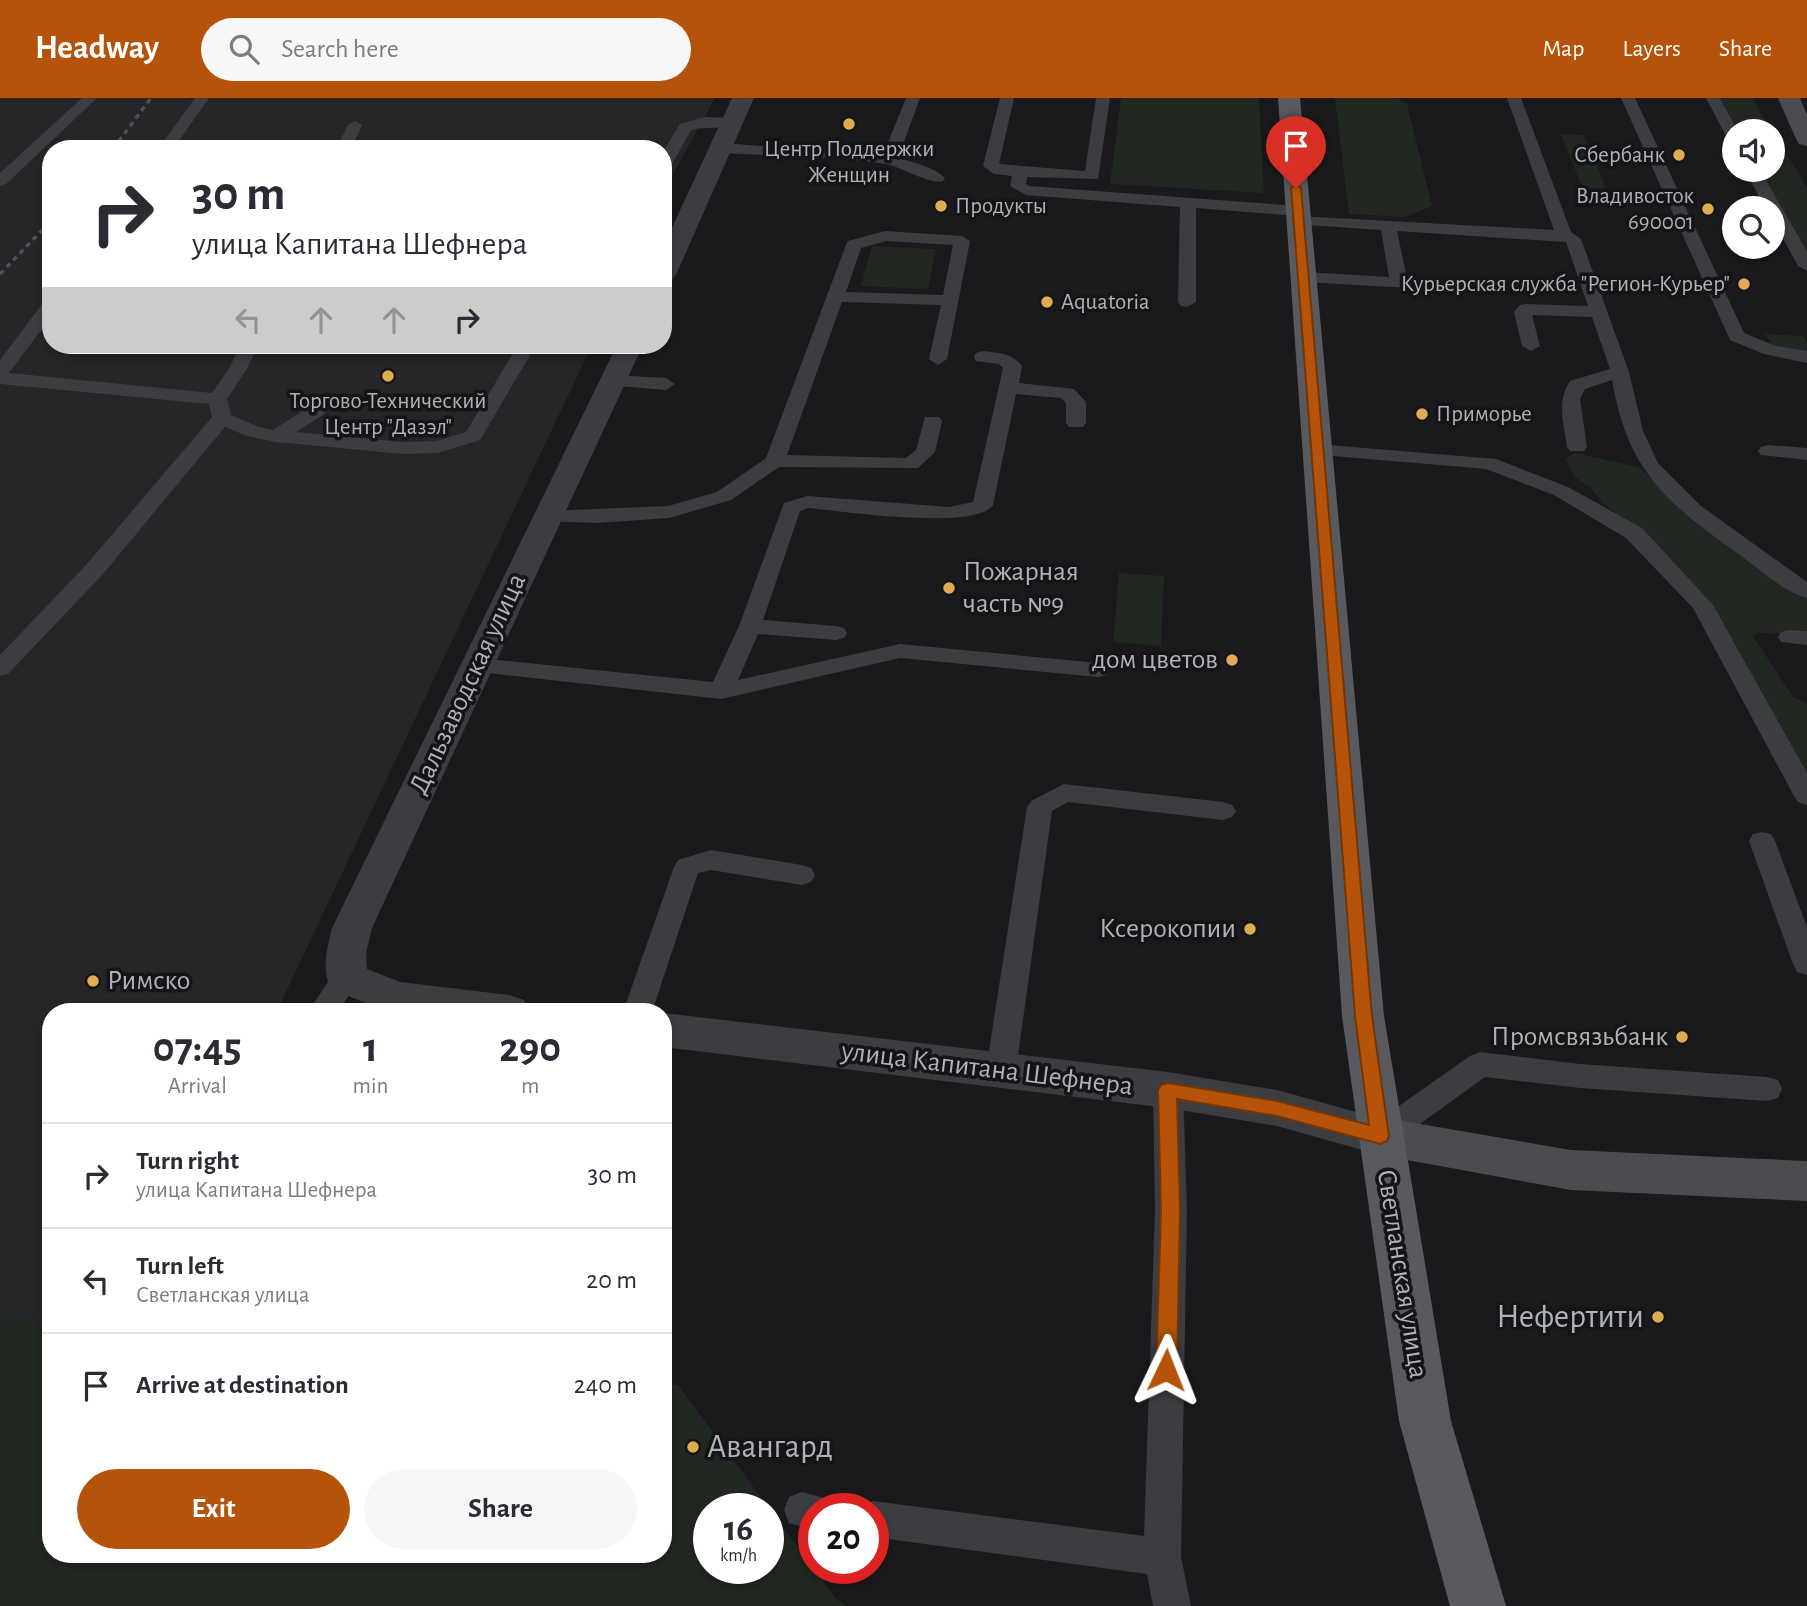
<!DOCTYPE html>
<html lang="en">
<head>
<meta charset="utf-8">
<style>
  body { margin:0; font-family:"Alegreya Sans",sans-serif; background:#f7f7f7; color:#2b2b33; height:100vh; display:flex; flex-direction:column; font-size:26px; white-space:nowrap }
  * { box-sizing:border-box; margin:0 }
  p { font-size:23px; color:#7c7c81 }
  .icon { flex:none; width:38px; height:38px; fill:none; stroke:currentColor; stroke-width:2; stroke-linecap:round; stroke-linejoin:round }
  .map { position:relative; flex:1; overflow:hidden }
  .details { position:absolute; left:42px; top:905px; width:630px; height:560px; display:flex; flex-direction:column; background:#fff; border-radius:28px; box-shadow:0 4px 10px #0003 }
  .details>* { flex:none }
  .top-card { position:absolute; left:42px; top:42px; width:630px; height:214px; border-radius:28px; box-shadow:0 4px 10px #0003; background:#fff; color:#2b2b33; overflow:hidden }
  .controls { position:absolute; left:1722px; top:21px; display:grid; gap:14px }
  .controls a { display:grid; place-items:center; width:63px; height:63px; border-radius:50%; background:#fff; box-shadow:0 4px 10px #0003; font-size:35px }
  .speed { position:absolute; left:693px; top:1395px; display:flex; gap:14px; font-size:35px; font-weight:700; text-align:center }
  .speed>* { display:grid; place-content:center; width:91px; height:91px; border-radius:50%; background:#fff; box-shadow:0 4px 10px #0003; line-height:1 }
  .speed small { font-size:18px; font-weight:400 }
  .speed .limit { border:10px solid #d22; background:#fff; color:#111 }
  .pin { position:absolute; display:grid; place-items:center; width:60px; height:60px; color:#fff; margin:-72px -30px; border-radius:50% 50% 50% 0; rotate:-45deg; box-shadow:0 0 7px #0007 }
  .pin .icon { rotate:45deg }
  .me { position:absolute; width:77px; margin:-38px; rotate:2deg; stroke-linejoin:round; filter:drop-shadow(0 0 5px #0008) }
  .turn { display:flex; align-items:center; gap:24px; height:147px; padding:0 35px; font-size:32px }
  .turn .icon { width:91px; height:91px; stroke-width:2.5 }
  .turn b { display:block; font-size:49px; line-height:60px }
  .lanes { display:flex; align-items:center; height:66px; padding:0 35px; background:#0003; justify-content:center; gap:35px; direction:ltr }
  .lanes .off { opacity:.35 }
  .eta { display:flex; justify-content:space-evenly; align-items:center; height:119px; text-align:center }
  .eta b { font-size:42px; font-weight:700; line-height:49px }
  .primary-button { display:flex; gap:14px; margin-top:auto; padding:14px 35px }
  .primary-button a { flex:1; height:80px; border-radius:42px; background:#b45309; color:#fff; font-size:28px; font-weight:700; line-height:80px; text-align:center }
  .primary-button a+a { background:#f7f7f7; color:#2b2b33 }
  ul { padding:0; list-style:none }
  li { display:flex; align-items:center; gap:21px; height:105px; padding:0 35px; border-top:2px solid #e1e1e2 }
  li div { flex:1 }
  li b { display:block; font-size:26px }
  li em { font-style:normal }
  header { display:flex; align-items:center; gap:42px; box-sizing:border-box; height:98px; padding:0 35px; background:#b45309; color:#fff }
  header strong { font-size:33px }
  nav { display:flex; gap:38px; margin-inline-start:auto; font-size:24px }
  .search { width:490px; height:63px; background:#f7f7f7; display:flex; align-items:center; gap:18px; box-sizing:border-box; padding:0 24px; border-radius:38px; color:#7c7c81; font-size:26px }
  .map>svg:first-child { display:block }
  .built { fill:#262629 }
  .green { fill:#212721; fill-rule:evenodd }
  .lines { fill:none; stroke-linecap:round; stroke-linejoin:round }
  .service { fill:#3c3d41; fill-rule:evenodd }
  .minor { fill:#3c3d41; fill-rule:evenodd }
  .secondary { fill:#4a4c51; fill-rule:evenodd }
  .primary { fill:#585a5f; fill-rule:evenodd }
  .rail { stroke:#4f5155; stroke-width:3.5; stroke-dasharray:5 4.5; stroke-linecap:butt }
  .route { fill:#b45309; stroke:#753606; stroke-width:2 }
  .poi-dot { fill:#dfac4f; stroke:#151517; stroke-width:2.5 }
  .labels { text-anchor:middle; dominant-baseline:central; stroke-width:7; stroke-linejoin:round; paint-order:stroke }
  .far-poi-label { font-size:23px; fill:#aeb2ba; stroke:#151517; text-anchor:end }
  .poi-label { font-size:28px; fill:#aeb2ba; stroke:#151517; text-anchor:end }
  .street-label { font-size:28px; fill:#aeb2ba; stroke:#151517 }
  .near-poi-label { font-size:33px; fill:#aeb2ba; stroke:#151517; text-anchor:end }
</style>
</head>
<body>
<header>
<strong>Headway</strong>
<div class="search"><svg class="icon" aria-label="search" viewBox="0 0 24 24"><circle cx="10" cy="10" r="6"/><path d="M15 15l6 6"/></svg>Search here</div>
<nav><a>Map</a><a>Layers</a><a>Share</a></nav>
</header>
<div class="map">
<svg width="1807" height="1508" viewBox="0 0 1807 1508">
  <rect width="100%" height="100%" fill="#1a1a1c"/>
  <path class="built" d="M0,0H715L663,95V51H51V247H592L277,913L51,914V1253L0,1326Z"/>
  <g class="green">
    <path d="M1121,0H1259L1264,95L1110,86Z"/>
    <path d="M1335,0H1398L1407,6L1432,108L1405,119L1349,116Z"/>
    <path d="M1721,0H1752L1772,33H1738Z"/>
    <path d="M1773,34L1807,89V153L1760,72H1773Z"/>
    <path d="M1561,36L1584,37L1609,98L1585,97Z"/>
    <path d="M872,148L936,151L928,191L861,188Z"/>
    <path d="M1765,236L1803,238L1807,245V255L1775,250Z"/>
    <path d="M1575,355L1639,369L1677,406L1807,498V536L1759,535L1753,538L1793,599L1807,606V685L1731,545L1641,434L1605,407L1592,392L1573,377L1566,361Z"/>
    <path d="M1119,475L1164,478L1161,548L1113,544Z"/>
    <path d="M5,1217L51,1222V1456H663V1286L678,1287L837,1502L847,1508H0V1225ZM709,1410H768V1470H709Z"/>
  </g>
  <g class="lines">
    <g class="service">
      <path d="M82,0H97L6,86L0,88V75Z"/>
      <path d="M195,0H209L173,51H158Z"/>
      <path d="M906,0H920L898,60C914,65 933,68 945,80L943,83C930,87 902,69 886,66C832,58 776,58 722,55L714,50L722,45L883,57Z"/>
      <path d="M1000,0H1014L999,66L1085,73L1096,0H1110L1098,81L1027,79L1026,86L1029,88L1298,108L1306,113L1298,118L1196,110V204L1187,209L1181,208L1178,204L1180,109L1026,97L1010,88L1012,78L994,76L983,68Z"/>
      <path d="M1507,0H1521L1571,134L1581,141L1629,274L1643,333L1658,365L1701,408L1807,484V500C1784,494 1763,474 1744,460C1670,407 1628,377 1612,282L1585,291L1580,301L1587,349L1584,353H1570L1567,349C1564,325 1556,304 1570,283L1610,271L1592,219L1532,217L1540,248L1531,253L1522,248L1514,214L1520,207L1526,206L1588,208L1566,144L1397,133L1407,180L1452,183L1455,187L1452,191L1446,192L1304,184L1295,179L1304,174L1389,179L1381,132L1293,126L1291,123L1293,120L1299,118L1554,132Z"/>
      <path d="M1621,0H1635L1744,235L1776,248L1807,253V265L1764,256L1730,242Z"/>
      <path d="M1706,0H1720L1738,33H1734V44L1727,40Z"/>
      <path d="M705,19L733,20L740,24C731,32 705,28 691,32L671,68L663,73V54L680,26Z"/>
      <path d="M355,23L362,27L351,51H336L348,27Z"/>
      <path d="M1744,72H1760L1807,153V173L1798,168L1773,122V110H1766Z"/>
      <path d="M885,133L962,138L970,143L947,261L938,267L929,261L941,207L842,204L787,357L906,360L916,352L925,319H939L942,323L935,354L918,370L779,369L731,402L669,420L597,425L540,423L537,419L540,415L547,413L668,408L717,394L766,360L846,147L848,143ZM886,143L953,147L943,197L846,194L861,150Z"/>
      <path d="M51,201V219L9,275L212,295L230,269L240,247H258L248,269L227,301L231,317L259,329L273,332L309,309H323L326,313L323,317L296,334L403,344L436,343L466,334L518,247H536L480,342L438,355L403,356L276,344L247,338L225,329L103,476L8,576L0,578V557L87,466L212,319L209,306L0,286V262L45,202Z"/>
      <path d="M983,253C999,255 1012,255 1022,268L1019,285L1074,291L1086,304V325L1083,329H1069L1066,325V305L1061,300L1016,296L993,407C976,433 841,413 808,410L800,413L763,522L836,528L844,530L847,535L844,540L836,542L758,536L738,582L900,546L1098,565L1106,567L1110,572L1106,577L1098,579L900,560L721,601L478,574L470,572L466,567L470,562L478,560L713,584L739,528L784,405L807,398L949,409L973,404L1003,270L999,266L976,263L974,259L976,255Z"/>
      <path d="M612,277L666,280L675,286L666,292L605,287L603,283L605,279Z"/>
      <path d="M1317,346L1496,361L1568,389L1642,430L1713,507L1807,675V707L1798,704L1794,698L1693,510L1626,440L1554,397L1486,371L1310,356L1307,352L1310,348Z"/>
      <path d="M1768,347L1807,350V362L1761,357L1758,353L1761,349Z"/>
      <path d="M1789,532L1807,533V547L1781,544L1778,539L1781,534Z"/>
      <path d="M1064,686L1223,704L1232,707L1236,713L1232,719L1223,722L1068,704L1052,713L1016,972L1011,981L1001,984L991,981L986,972L1027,709L1031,703Z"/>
      <path d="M1762,734L1771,736L1775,743L1807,829V877L1797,874L1793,866L1749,743L1753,736Z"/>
      <path d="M711,752L802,767L811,770L815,777L811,784L802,787L711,772L698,775L652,914H623L674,769L678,762Z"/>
      <path d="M346,869L356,872L360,880L338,914H308L336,872Z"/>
      <path d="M1480,954L1580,966L1767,979L1778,982L1782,991L1778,1000L1767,1003L1580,990L1485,979L1391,1047L1380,1051L1369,1047L1365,1038L1369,1029L1470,958Z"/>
      <path d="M1168,980L1179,983L1183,992L1187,1112L1181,1459L1191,1508H1153L1147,1476L873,1439V1410H859L873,1403L1144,1438L1155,1112L1153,992L1157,983Z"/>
      <path d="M802,1394L827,1401L831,1410H814V1432L789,1425L784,1412L789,1399Z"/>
    </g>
    <g class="minor">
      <path d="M732,0H754L676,177L672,182L663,184V149Z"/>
      <path d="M617,247H643L372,830L366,855L367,871L400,884L509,897L524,902L530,914H388L331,891C321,871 327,851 332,830Z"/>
      <path d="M663,915L1168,974L1277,992L1396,1025L1403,1038L1396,1051L1380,1057L1277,1028L1168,1010L663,949Z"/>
    </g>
    <g class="secondary">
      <path d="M1778,0H1800L1807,17V48L1799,46L1796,41Z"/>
      <path d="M1380,1019L1571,1052L1807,1063V1103L1571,1092L1380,1057L1364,1051L1357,1038L1364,1025Z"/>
    </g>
    <path class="primary" d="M1278,0H1300L1384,918L1451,1323L1506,1508H1450L1399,1323L1342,918Z"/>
    <g class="rail">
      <path d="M113,51L151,0"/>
      <path d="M0,176L51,123"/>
    </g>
  </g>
  <path class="route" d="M1296,87L1301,90L1372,918L1389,1038L1387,1043L1380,1046L1277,1018L1177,1001L1180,1112L1177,1272L1174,1279L1166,1282L1159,1279L1156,1272L1161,1112L1158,992L1161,987L1168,985L1277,1003L1369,1027L1355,918L1291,90Z"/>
  <g class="poi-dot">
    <circle cx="849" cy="26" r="7"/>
    <circle cx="1679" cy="57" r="7"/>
    <circle cx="941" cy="108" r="7"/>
    <circle cx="1708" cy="111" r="7"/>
    <circle cx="1744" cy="186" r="7"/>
    <circle cx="1047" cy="204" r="7"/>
    <circle cx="388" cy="278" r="7"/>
    <circle cx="1422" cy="316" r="7"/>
    <circle cx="949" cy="490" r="7"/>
    <circle cx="1232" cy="562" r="7"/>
    <circle cx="1250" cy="831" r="7"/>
    <circle cx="93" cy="883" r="7"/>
    <circle cx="1682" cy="939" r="7"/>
    <circle cx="1658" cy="1219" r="7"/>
    <circle cx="693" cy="1349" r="7"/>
  </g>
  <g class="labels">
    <g class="far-poi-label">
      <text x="849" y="51" text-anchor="middle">Центр Поддержки<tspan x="849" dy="26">Женщин</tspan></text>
      <text x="1665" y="57">Сбербанк</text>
      <text x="1694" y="98">Владивосток<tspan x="1694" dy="26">690001</tspan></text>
      <text x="955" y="108" text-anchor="start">Продукты</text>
      <text x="1730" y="186">Курьерская служба "Регион-Курьер"</text>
      <text x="1061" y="204" text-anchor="start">Aquatoria</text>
      <text x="388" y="303" text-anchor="middle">Торгово-Технический<tspan x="388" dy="26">Центр "Дазэл"</tspan></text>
      <text x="1436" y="316" text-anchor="start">Приморье</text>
    </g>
    <g class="poi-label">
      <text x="963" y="474" text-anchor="start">Пожарная<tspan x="963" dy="32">часть №9</tspan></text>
      <text x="1218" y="562">дом цветов</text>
      <text x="1236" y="831">Ксерокопии</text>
      <text x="107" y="883" text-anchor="start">Римско</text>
      <text x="1668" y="939">Промсвязьбанк</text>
    </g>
    <g class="street-label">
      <text transform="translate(468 586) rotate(-65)">Дальзаводская улица</text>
      <text transform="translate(987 971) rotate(7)">улица Капитана Шефнера</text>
      <text transform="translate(1402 1176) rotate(81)">Светланская улица</text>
    </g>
    <g class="near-poi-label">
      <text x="1644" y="1219">Нефертити</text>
      <text x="707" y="1349" text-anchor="start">Авангард</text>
    </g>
  </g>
</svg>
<div class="controls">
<a><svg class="icon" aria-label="sound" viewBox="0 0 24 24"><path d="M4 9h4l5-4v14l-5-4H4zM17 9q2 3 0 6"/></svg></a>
<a><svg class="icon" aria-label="search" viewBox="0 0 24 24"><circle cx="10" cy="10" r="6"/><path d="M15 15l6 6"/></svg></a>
</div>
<div class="speed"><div>16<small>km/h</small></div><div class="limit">20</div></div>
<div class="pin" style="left:1296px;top:90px;background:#d93025"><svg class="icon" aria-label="arrive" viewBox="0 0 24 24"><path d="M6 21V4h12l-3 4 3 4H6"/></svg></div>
<svg class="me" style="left:1166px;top:1272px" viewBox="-20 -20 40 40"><path d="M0-17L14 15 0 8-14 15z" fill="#b45309" stroke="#fff" stroke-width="4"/></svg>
<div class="top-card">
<div class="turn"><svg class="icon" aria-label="right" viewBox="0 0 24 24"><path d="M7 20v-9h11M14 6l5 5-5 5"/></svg><div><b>30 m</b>улица Капитана Шефнера</div></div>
<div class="lanes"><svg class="icon off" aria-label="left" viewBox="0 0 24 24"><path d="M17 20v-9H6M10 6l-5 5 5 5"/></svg><svg class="icon off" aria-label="ahead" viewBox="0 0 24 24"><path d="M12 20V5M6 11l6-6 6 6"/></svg><svg class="icon off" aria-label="ahead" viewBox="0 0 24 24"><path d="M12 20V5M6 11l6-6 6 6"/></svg><svg class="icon" aria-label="right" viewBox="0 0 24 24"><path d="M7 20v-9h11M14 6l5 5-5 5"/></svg></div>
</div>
<section class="details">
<div class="eta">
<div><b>07:45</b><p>Arrival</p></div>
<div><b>1</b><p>min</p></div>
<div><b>290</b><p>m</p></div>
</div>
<ul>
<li><svg class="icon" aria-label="right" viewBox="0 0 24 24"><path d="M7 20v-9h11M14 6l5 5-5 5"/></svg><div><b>Turn right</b><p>улица Капитана Шефнера</p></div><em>30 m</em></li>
<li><svg class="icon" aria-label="left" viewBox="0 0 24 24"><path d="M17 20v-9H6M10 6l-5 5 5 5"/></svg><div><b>Turn left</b><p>Светланская улица</p></div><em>20 m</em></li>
<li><svg class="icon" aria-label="arrive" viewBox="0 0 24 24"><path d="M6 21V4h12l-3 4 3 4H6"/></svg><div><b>Arrive at destination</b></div><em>240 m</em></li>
</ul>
<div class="primary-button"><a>Exit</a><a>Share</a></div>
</section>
</div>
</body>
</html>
